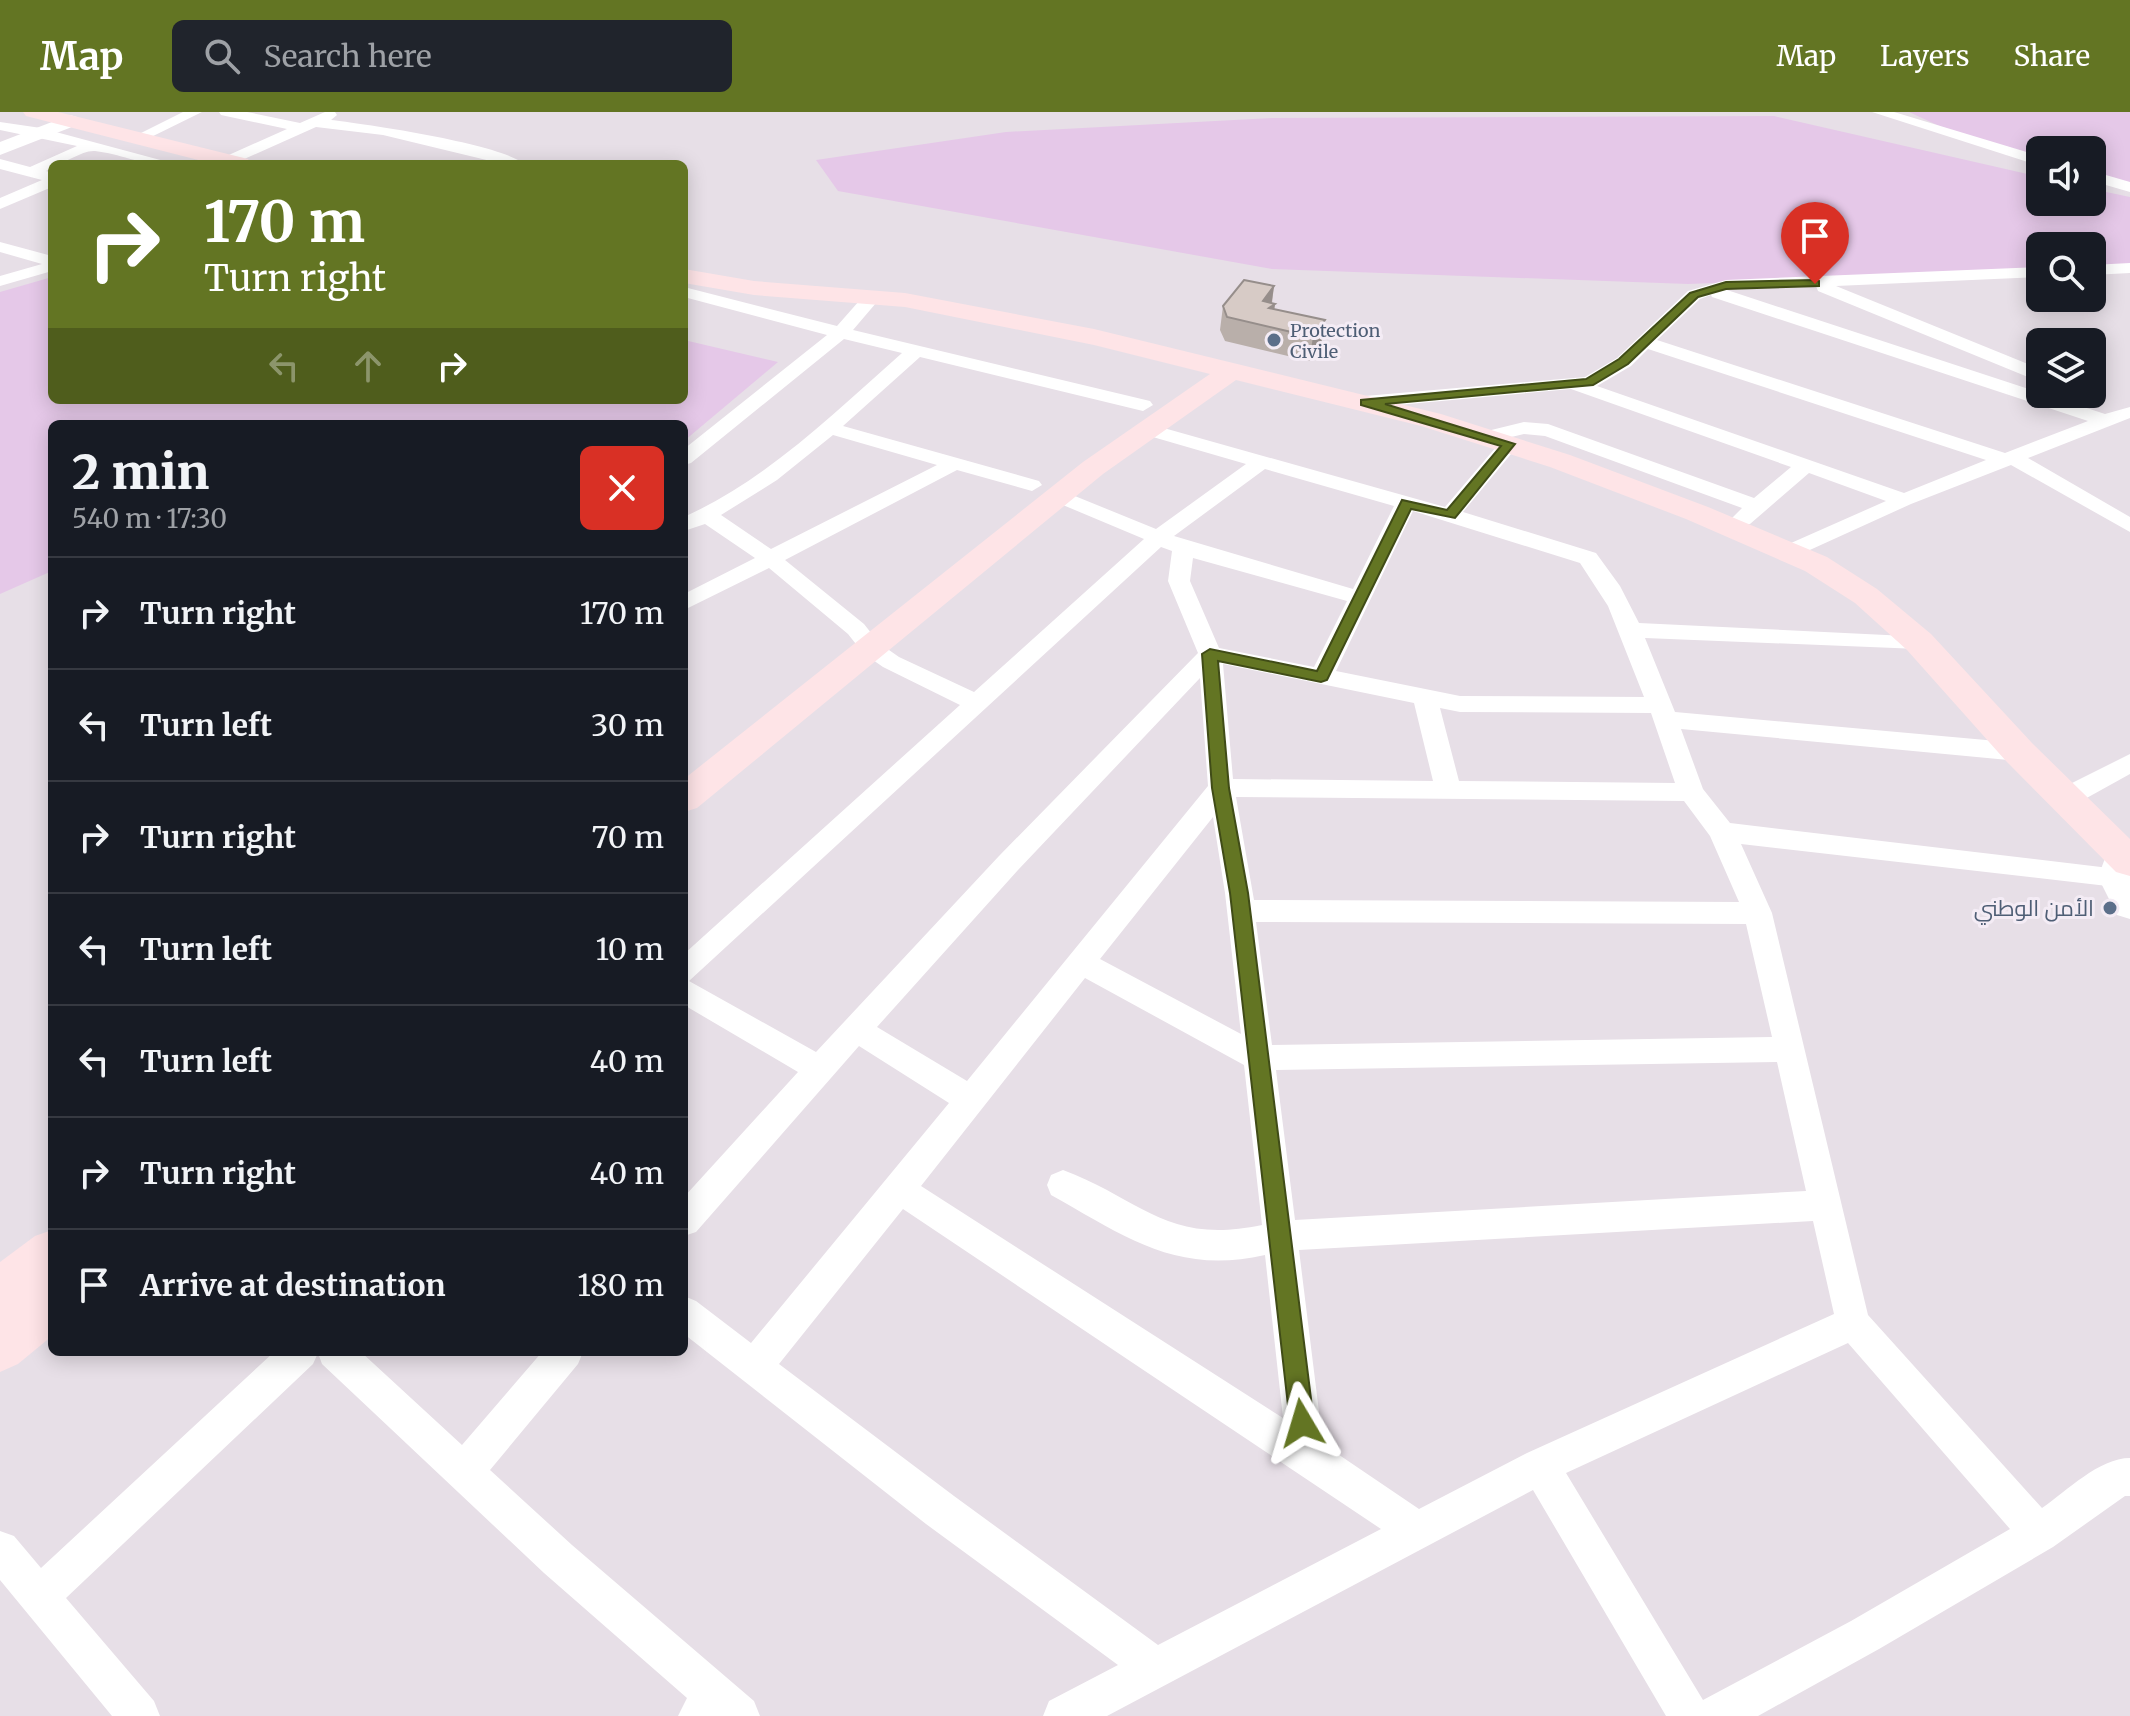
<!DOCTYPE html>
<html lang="en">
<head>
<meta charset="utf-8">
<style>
  body { margin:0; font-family:Merriweather,Cairo,serif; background:#20242c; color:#f1f3f6; height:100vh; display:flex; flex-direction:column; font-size:30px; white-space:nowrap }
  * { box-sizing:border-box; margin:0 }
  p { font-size:26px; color:#9ea1a6 }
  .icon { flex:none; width:44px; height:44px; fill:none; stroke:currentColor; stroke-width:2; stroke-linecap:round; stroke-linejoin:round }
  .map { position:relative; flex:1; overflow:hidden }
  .drawer { position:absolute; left:48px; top:308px; width:640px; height:936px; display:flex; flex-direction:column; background:#171b24; border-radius:12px; box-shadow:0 4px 20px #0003 }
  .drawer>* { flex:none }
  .top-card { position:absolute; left:48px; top:48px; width:640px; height:244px; border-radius:12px; box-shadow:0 4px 20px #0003; background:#637523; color:#fff; overflow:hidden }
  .tools { position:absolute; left:2026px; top:24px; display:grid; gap:16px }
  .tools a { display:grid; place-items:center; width:80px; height:80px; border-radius:12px; background:#171b24; box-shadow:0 4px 20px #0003; font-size:40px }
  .pin { position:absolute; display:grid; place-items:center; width:68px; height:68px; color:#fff; margin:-82px -34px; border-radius:50% 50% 50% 0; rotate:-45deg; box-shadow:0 0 8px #0007 }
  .pin .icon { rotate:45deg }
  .me { position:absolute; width:88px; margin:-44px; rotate:353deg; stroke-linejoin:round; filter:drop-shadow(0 0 6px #0008) }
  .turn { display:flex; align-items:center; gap:28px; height:168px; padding:0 24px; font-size:36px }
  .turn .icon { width:104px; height:104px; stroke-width:2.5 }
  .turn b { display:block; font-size:56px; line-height:68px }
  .lanes { display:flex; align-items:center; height:76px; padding:0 24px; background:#0003; justify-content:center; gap:40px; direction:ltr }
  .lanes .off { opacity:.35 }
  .round { display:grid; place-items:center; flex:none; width:84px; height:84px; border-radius:12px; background:#20242c }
  .overview { display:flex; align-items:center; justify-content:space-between; height:136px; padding:0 24px }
  h1 { font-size:48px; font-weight:800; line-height:60px }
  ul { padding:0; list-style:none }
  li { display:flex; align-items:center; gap:24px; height:112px; padding:0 24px; border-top:2px solid #363941 }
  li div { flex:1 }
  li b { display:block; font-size:30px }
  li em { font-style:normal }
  header { display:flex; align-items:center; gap:48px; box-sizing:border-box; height:112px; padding:0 40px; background:#637523; color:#fff }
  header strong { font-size:38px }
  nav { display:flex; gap:44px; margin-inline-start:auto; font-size:28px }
  .search { width:560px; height:72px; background:#20242c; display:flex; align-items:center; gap:20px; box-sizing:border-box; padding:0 28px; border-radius:12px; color:#9ea1a6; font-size:30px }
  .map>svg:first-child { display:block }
  .green { fill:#e5c8e8 }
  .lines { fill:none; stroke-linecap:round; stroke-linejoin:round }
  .minor { fill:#fff; fill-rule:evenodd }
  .tertiary { fill:#fff; fill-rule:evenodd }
  .secondary { fill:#fee4e7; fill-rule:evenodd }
  .wall { fill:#b9afaa }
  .shaded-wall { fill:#968e8b }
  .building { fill:#d7cbc6; stroke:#968e8b; stroke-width:2 }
  .route { fill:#637523; stroke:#404c17; stroke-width:2 }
  .service-dot { fill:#5c6f8a; stroke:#f4ecf5; stroke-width:3 }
  .labels { text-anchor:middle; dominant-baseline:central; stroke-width:6; stroke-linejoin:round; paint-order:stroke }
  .far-service-label { font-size:18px; fill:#4e5e75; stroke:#f4ecf5; text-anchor:start }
  .service-label { font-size:22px; fill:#4e5e75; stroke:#f4ecf5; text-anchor:end }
</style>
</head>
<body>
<header>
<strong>Map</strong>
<div class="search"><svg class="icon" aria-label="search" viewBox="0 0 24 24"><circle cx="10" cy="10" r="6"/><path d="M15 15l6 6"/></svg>Search here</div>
<nav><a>Map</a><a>Layers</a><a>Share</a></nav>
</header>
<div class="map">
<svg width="2130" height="1604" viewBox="0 0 2130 1604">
  <rect width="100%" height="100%" fill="#e7dfe7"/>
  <g class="green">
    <path d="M1909,0H2130V75L2092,66V38H2040V51L1987,36Z"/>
    <path d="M1774,4L2040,65V90H2092V77L2130,85V155L2092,157V134H2040V159L1688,172L1272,157L838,79L816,48L1006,20L1272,6Z"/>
    <path d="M52,165V288H684V228L778,250L684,329V312H52V459L0,482V180Z"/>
  </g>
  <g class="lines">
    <g class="minor">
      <path d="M183,0H202L143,29L138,30L131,26Z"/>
      <path d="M219,0H247L300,11L325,0H335L337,3L331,8C366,12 502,32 524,52H503L383,23L316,15L233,52H222V46L287,17L221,3Z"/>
      <path d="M1872,0H1894L2040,44V54Z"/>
      <path d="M0,10L41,16L164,49L167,52C137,52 121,42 95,39C81,38 67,52 52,52V56L46,59L52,61V75L0,97V86L42,68L0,57V47L30,55L77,34L0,18Z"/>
      <path d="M2092,59L2130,70V80L2092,69Z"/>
      <path d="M0,130L52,144V159L0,174V164L42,152L0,140Z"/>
      <path d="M2130,151V161L2092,163V153Z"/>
      <path d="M2040,155V165L1836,174L2040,257V270L1818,179L1816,174L1727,178L2105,302L2130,295V306L2028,346L2130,405V420L2011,353L1911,392L1790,447L1782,445L1779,440L1782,435L1886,389L1809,361L1750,412L1742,413L1731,407L1742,396L1545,324L1524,322L1486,331L1476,325L1479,321L1524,310L1548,312L1754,386L1791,355L1571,277L1365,296L1355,290L1365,284L1585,265L1617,246L1688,179L1726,168ZM1711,183L1712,185L2088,309L2005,341L1657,228L1700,187ZM1648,237L1986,348L1904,381L1597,274L1631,254Z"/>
      <path d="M684,175L837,214L867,180L873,179L882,184L853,218L1150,289L1153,293L1143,299L920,245L843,314L1039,369L1042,373L1032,379L957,358L785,448L864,512L879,531L899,545L974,580L1144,427L1051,388L1048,384L1051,380H1065L1156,417L1246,352L1139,321L1136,317L1139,313L1146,311L1445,395L1502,328H1516L1519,332L1516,336L1463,400L1596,441L1620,474L1639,511L1927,525L1931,530L1927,535L1919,537L1645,526L1675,600L2019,631L2028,634L2032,640L2028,646L2019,649L1681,617L1703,677L1730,711L2126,758L2130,765L2126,772L2116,775L1741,732L1772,801L1868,1203L2042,1396C2067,1379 2099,1346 2130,1346V1384H2125L2053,1435L1879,1537L1758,1604H1666L1533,1378L1107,1604H1043L1049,1589L1118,1553L926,1412L684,1222V1184L696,1189L751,1231L949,991L859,934L696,1120L684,1124V1085L798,960L684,893V842L960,593L883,555L863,541L848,522L769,456L684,498V482L755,446L705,412L684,419V405C768,367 834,301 902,241L844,227L691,351L684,353V337L827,223L684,185ZM833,323L937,353L771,437L721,403L777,368ZM1265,357L1394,394L1353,477L1174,424ZM1413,399L1580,451L1608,494L1644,585L1460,584L1336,559ZM1161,435L1172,439L1168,469L1198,541L999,744L816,940L689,869ZM1193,446L1347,489L1314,555L1219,536L1190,469ZM1223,552L1414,591L1433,669L1233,667ZM1200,566L1208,674L967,969L877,915L1018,758ZM1440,596L1460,600L1651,601L1675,671L1459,669ZM1236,685L1684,689L1710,724L1739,790L1254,788ZM1213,705L1225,781L1241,922L1100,847ZM1256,810L1746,812L1772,925L1272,933ZM1085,866L1244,953L1262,1113C1166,1133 1143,1088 1063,1058L1051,1063L1047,1073L1051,1083C1126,1125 1176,1163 1265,1143L1283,1306L921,1074ZM1777,950L1806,1079L1295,1108L1276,958ZM903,1097L1381,1417L1158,1533L954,1384L779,1252ZM1813,1109L1834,1202L1527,1341L1419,1397L1323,1332L1299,1138ZM1848,1231L2010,1417L1851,1509L1703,1588L1566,1361Z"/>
      <path d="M2130,642V662L2074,693L2065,695L2056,693L2052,686L2056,679Z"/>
      <path d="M274,1240H361L462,1333L542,1240H583L578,1252L490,1358L572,1433L754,1589L760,1604H678L687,1586L544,1461L322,1252L318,1241L313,1252L66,1486L154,1589L160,1604H112L0,1468V1419L14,1424L41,1456Z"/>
    </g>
    <g class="tertiary">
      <path d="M70,3L77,5L79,9L77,13L0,43V30Z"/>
      <path d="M2122,729L2130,732V807L2117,803L2098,765L2110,733Z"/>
    </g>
    <g class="secondary">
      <path d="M23,0H58L248,47L251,52H214L26,4Z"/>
      <path d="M684,157L754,169L905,181L1094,217L1441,302L1570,343L1708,395L1827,445L1877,477L1931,522L2032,631L2130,727V764L2116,760L2006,649L1907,538L1855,491L1805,459L1686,407L1550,355L1421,314L1236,268L1103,362L697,696L684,700V667L1083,350L1210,262L1094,233L905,195L754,183L684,171Z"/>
      <path d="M52,1118V1224L18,1252L0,1260V1150L35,1124Z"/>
    </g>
  </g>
  <path class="wall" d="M1274,174L1272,191L1275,192L1274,197L1325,208L1321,232L1309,249L1225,229L1220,218L1223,194Z"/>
  <g class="shaded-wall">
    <path d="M1274,174L1271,195L1275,192L1272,215L1269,201L1261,214L1263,189Z"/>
    <path d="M1325,208L1321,232L1309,249L1313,225Z"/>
  </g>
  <path class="building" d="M1244,168L1274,174L1263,189L1275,192L1269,196L1325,208L1313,225L1227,205L1223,194Z"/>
  <path class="route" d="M1815,168L1819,169V174L1726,177L1698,185L1628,252L1593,273L1385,292L1515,332L1455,406L1411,397L1327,568L1321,570L1218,549L1229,676L1248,781L1314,1311L1311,1319L1302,1323L1294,1319L1290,1311L1230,781L1212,676L1202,542L1210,537L1317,559L1402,388L1447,398L1501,334L1361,293V288L1586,267L1619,247L1690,181L1726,170Z"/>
  <g class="service-dot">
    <circle cx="1274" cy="228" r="8"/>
    <circle cx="2110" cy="796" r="8"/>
  </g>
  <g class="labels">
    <g class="far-service-label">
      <text x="1290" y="218">Protection<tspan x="1290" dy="21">Civile</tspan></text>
    </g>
    <g class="service-label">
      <text x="2094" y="796">الأمن الوطني</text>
    </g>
  </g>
</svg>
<div class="tools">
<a><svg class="icon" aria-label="sound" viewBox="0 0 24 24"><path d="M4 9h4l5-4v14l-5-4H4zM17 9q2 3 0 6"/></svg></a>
<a><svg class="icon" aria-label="search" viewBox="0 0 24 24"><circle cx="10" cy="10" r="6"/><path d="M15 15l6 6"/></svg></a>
<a><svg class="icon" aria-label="layers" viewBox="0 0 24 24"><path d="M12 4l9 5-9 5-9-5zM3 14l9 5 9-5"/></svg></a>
</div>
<div class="pin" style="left:1815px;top:172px;background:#d93025"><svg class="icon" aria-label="arrive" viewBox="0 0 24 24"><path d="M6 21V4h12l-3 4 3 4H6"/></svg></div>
<svg class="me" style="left:1302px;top:1311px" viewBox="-20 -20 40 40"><path d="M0-17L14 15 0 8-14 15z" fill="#637523" stroke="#fff" stroke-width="4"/></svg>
<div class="top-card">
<div class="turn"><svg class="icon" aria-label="right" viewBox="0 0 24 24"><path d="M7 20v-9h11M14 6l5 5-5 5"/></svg><div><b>170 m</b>Turn right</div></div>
<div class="lanes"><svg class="icon off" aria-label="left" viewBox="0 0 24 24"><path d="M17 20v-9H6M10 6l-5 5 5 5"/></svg><svg class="icon off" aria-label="ahead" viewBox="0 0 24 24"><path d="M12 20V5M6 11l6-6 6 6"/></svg><svg class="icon" aria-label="right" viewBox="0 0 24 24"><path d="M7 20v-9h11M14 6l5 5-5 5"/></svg></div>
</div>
<section class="drawer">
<div class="overview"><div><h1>2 min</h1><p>540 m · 17:30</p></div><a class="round" style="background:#d93025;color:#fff"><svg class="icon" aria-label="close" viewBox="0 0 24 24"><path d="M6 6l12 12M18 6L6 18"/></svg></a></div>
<ul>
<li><svg class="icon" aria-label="right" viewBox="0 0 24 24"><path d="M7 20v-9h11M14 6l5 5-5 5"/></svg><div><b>Turn right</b></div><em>170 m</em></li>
<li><svg class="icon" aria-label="left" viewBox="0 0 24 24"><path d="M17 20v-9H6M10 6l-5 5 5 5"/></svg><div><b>Turn left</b></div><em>30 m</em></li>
<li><svg class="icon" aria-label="right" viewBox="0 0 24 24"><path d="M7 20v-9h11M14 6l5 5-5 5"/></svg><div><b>Turn right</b></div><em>70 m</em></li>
<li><svg class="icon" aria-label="left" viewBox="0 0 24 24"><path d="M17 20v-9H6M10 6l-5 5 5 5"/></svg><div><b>Turn left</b></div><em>10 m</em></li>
<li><svg class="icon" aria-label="left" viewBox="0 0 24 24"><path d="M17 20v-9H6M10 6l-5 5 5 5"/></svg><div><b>Turn left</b></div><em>40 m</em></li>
<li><svg class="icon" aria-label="right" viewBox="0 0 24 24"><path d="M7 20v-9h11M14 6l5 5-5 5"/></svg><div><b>Turn right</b></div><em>40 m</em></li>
<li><svg class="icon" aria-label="arrive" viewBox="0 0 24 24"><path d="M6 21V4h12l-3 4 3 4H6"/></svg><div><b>Arrive at destination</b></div><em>180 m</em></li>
</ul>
</section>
</div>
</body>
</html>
